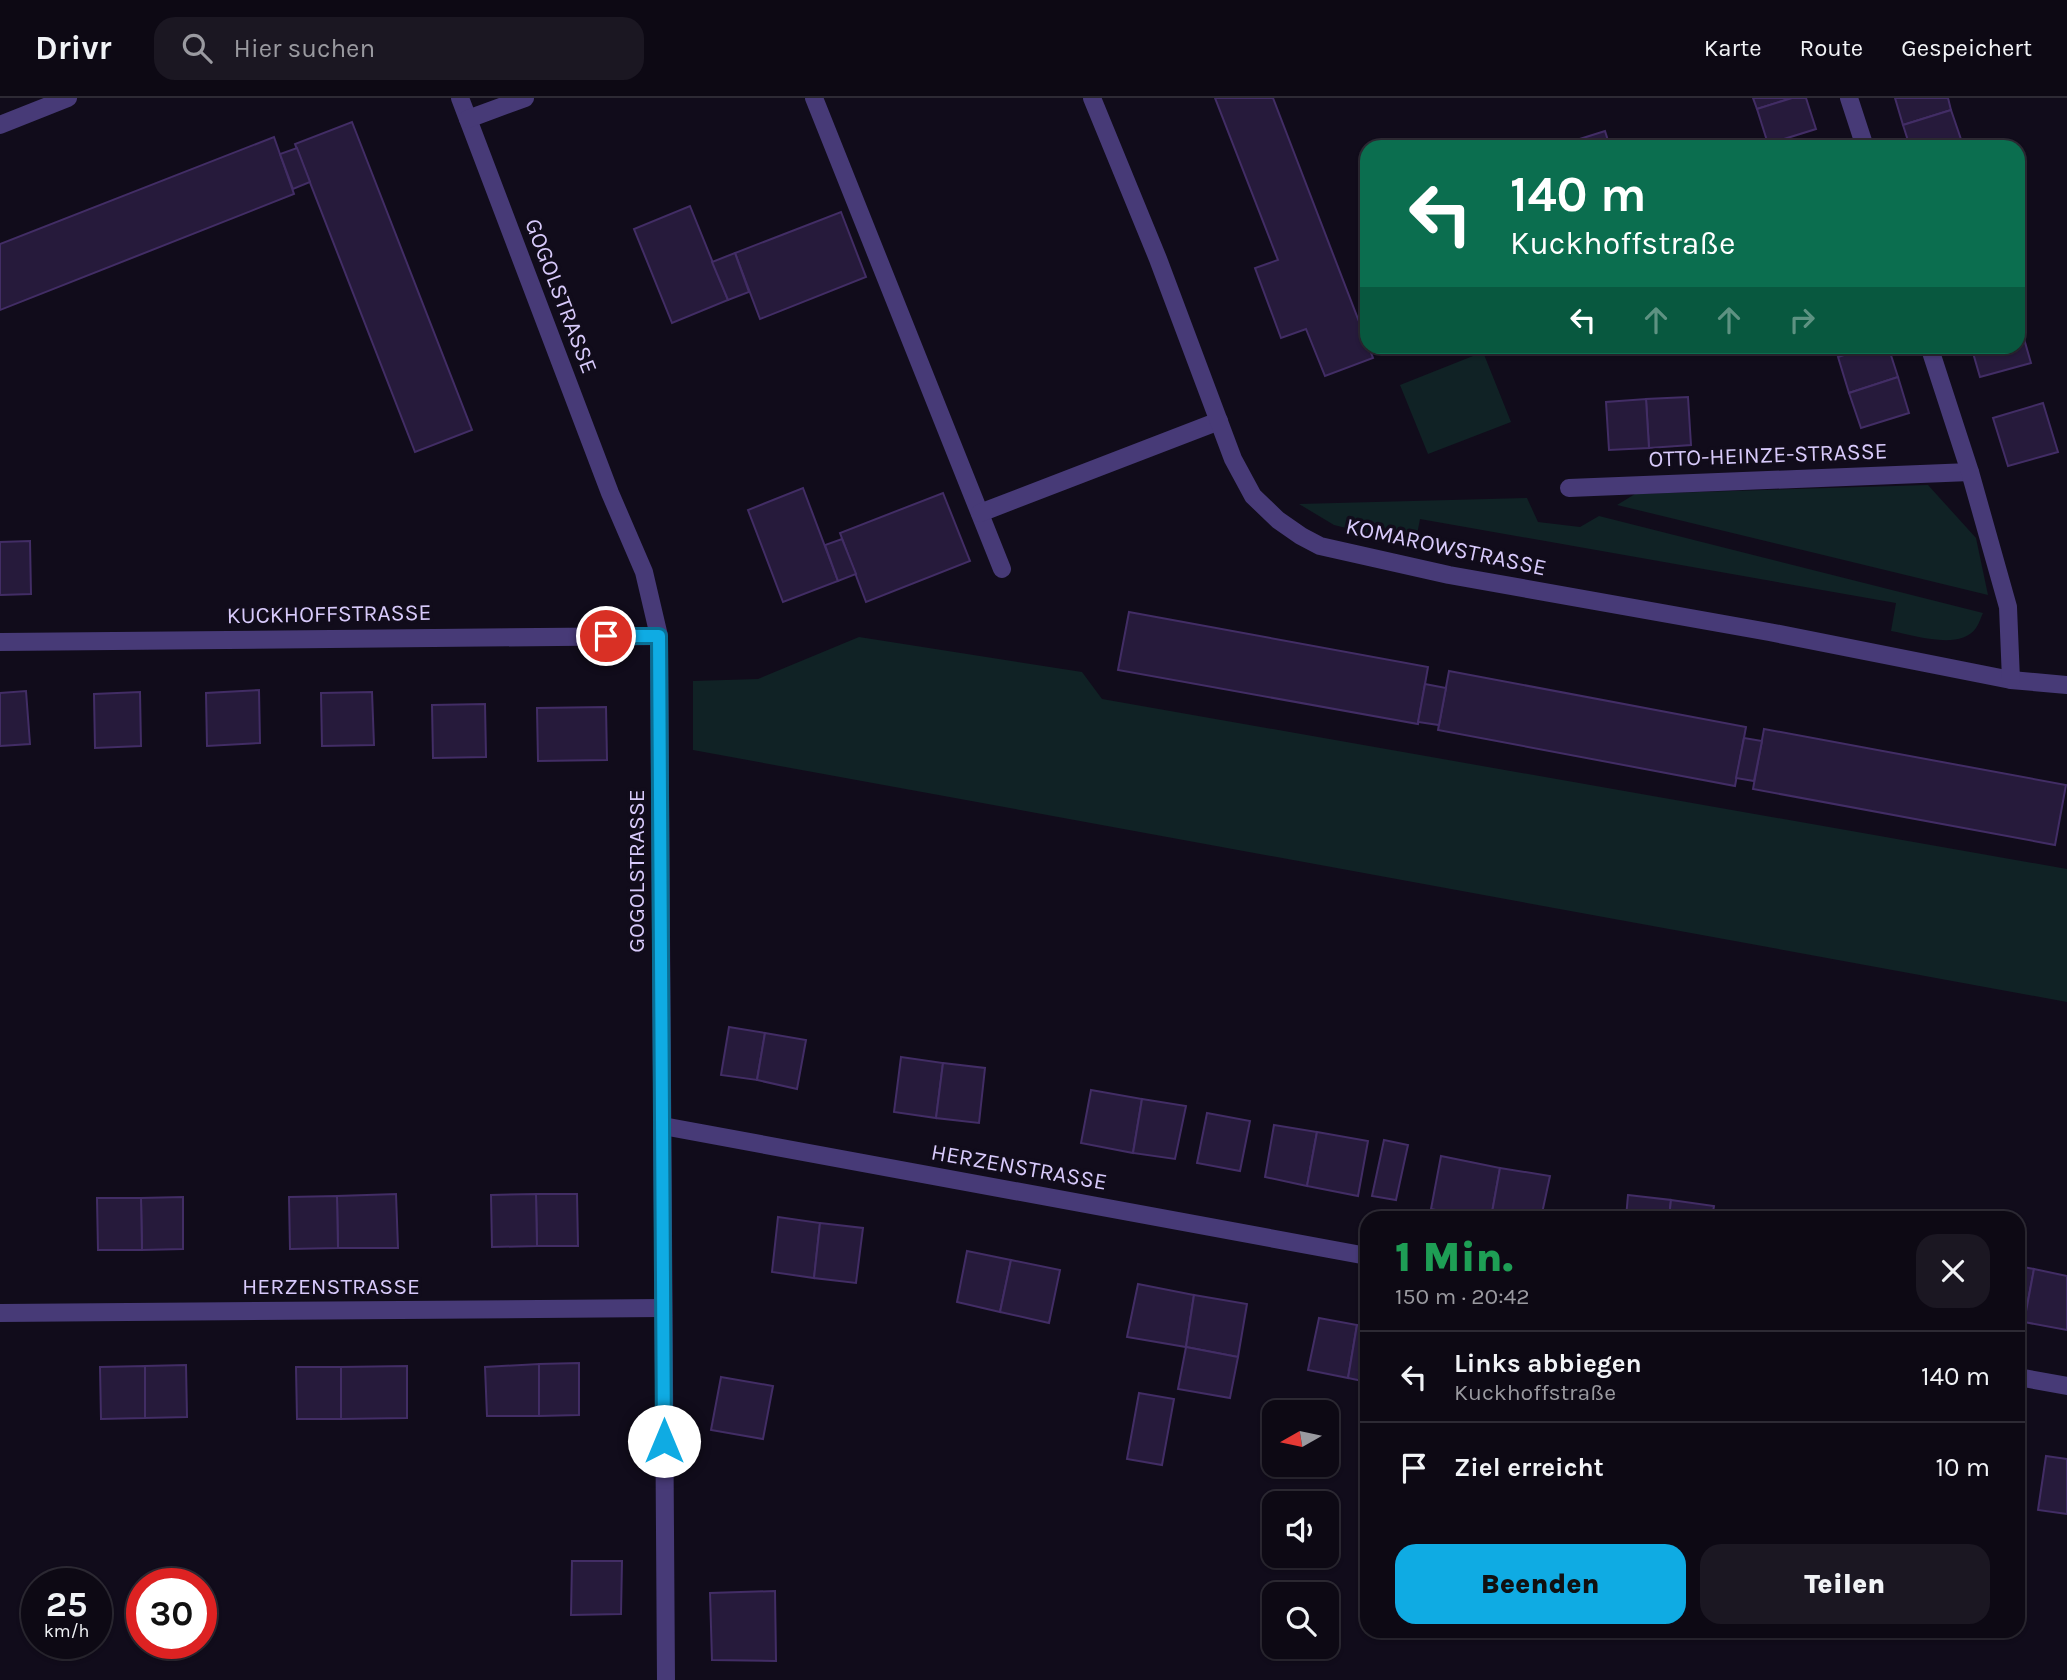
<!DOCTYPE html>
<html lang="de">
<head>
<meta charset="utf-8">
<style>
  body { margin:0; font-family:Karla,sans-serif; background:#1b1722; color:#f1f3f6; height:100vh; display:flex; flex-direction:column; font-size:26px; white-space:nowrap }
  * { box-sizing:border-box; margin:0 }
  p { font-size:23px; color:#9a9aa0 }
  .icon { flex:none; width:38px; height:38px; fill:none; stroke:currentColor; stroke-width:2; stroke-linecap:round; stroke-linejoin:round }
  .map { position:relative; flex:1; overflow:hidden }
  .details { position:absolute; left:1360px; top:1113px; width:665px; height:427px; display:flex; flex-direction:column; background:#0d0914; border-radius:21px; box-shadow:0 2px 5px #0004,0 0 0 2px #2d2a34 }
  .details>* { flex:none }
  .top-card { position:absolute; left:1360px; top:42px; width:665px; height:214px; border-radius:21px; box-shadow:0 2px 5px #0004,0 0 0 2px #2d2a34; background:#0b6e4f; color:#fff; overflow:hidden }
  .needle { width:46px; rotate:261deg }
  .buttons { position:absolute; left:1262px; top:1302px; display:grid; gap:14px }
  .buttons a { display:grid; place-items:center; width:77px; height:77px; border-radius:14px; background:#0d0914; box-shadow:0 2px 5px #0004,0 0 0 2px #2d2a34; font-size:35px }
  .speed { position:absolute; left:21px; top:1470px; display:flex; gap:14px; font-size:35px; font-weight:700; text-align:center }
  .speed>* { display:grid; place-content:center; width:91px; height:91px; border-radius:50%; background:#0d0914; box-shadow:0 2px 5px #0004,0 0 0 2px #2d2a34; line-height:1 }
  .speed small { font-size:18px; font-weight:400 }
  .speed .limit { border:10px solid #d22; background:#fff; color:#111 }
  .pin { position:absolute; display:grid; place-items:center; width:60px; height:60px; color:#fff; margin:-30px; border:4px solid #fff; border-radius:50%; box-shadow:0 2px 7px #0007 }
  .me { position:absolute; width:77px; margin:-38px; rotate:0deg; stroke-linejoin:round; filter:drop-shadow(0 0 5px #0008) }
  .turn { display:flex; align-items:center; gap:24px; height:147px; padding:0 35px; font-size:32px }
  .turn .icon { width:91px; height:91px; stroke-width:2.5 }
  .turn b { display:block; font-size:49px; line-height:60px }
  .lanes { display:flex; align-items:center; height:66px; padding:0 35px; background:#0003; justify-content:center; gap:35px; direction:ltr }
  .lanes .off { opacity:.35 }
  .round { display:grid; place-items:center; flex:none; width:74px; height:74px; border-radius:21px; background:#1b1722 }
  .summary { display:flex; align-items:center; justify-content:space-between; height:119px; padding:0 35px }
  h1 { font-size:42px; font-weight:800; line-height:52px; color:#1e9e55 }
  .cta { display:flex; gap:14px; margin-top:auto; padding:14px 35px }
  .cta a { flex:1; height:80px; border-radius:21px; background:#0fabe3; color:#111; font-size:28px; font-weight:800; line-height:80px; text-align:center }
  .cta a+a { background:#1b1722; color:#f1f3f6 }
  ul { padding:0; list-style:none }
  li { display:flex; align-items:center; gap:21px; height:91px; padding:0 35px; border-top:2px solid #2d2a34 }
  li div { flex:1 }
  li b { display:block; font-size:26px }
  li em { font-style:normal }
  header { display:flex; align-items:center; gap:42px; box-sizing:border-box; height:98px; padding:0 35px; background:#0d0914; border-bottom:2px solid #2d2a34 }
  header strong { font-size:33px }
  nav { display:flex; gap:38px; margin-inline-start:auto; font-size:24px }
  .search { width:490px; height:63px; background:#1b1722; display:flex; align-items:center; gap:18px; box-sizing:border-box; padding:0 24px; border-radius:21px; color:#9a9aa0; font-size:26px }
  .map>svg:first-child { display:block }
  .green { fill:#102225 }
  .building { fill:#261a3b; stroke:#422d65; stroke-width:2 }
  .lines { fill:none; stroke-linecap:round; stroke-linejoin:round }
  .service { stroke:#473a77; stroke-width:18 }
  .minor { stroke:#473a77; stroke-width:18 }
  .route-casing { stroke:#0a6f94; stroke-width:18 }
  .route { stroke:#0fabe3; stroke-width:12 }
  .labels { text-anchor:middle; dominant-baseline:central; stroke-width:7; stroke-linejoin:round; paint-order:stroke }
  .street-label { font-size:23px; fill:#d8cafb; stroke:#110c1b }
</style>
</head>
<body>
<header>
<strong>Drivr</strong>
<div class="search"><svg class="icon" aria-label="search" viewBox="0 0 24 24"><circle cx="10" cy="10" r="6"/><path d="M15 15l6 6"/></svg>Hier suchen</div>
<nav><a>Karte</a><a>Route</a><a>Gespeichert</a></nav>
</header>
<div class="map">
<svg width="2067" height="1582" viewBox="0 0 2067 1582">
  <rect width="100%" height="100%" fill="#110c1b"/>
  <g class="green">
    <path d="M1483,254L1511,324L1428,356L1400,287Z"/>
    <path d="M1928,387L1976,440L1988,497L1617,407L1635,396Z"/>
    <path d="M1527,400L1538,424L1580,429L1599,418L1983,515C1981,519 1979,526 1976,530C1960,553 1914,537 1891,533L1896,505L1420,421L1415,447L1334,427L1299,406Z"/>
    <path d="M859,539L1082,574L1102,601L2067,771V904L693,652V583L758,581Z"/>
  </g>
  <g class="building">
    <path d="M1215,0H1273L1373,260L1325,278L1306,231L1281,240L1255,170L1278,162Z"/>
    <path d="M1753,0H1792L1757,11Z"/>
    <path d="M1792,0H1806L1816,31L1768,46L1757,11Z"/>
    <path d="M1895,0H1948L1951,12L1903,27Z"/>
    <path d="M1951,12L1963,47L1956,49H1910L1903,27Z"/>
    <path d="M352,24L472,332L415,354L295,46Z"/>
    <path d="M1605,33L1610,49H1568L1567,45Z"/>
    <path d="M274,39L294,96L0,212V146Z"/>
    <path d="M297,50L310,84L293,91L280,56Z"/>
    <path d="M690,108L728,202L672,225L634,131Z"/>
    <path d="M841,114L866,179L760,221L735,155Z"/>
    <path d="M735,155L749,194L728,202L712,164Z"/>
    <path d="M2018,220L2031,265L1980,279L1971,248H2018Z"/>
    <path d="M1871,248H1888L1898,279L1849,295L1838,259Z"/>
    <path d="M1898,279L1909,315L1861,330L1849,295Z"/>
    <path d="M1688,299L1691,347L1649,350L1646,301Z"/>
    <path d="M1646,301L1649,350L1609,352L1606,304Z"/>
    <path d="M2043,305L2058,354L2008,368L1993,320Z"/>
    <path d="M803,390L838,483L783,504L748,412Z"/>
    <path d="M943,395L970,463L866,504L840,435Z"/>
    <path d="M842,441L856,476L838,483L825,447Z"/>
    <path d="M30,443L31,496L0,497V444Z"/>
    <path d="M1129,514L1428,569L1418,626L1118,572Z"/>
    <path d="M1449,573L1746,629L1735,688L1438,632Z"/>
    <path d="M1425,586L1446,590L1439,627L1418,624Z"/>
    <path d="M259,592L260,645L207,648L206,595Z"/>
    <path d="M26,593L30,646L0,648V595Z"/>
    <path d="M140,594L141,648L95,650L94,596Z"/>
    <path d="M372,594L374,647L322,648L321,595Z"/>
    <path d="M485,606L486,659L433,660L432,607Z"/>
    <path d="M606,609L607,662L538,663L537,610Z"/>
    <path d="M1764,631L2066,687L2055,747L1753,691Z"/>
    <path d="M1744,640L1762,643L1754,683L1736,680Z"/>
    <path d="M729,929L765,935L757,982L721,977Z"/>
    <path d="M765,935L806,942L797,991L757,982Z"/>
    <path d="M901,959L943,965L936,1020L894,1014Z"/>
    <path d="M943,965L985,970L979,1025L936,1020Z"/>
    <path d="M1091,992L1142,1001L1133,1055L1081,1045Z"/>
    <path d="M1142,1001L1186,1008L1175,1061L1133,1055Z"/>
    <path d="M1207,1015L1250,1023L1240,1073L1197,1065Z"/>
    <path d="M1274,1027L1317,1034L1307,1088L1265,1079Z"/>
    <path d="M1317,1034L1368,1043L1358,1098L1307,1088Z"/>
    <path d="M1384,1042L1408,1047L1396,1102L1372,1098Z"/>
    <path d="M1441,1058L1500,1070L1491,1120H1475L1431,1111Z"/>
    <path d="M1500,1070L1550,1078L1541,1120H1491Z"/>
    <path d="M396,1096L398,1150H338L337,1098Z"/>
    <path d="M536,1096H577L578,1148H537Z"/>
    <path d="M536,1096L537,1148L492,1149L491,1097Z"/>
    <path d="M1628,1097L1671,1102L1669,1120H1626Z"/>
    <path d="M337,1098L338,1150L290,1151L289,1099Z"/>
    <path d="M183,1099V1151L142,1152L141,1100Z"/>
    <path d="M97,1100H141L142,1152H98Z"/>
    <path d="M1671,1102L1714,1108L1712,1120H1669Z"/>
    <path d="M778,1119L820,1125L814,1180L772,1174Z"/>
    <path d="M820,1125L863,1130L856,1185L814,1180Z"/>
    <path d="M967,1153L1011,1162L1000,1214L957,1204Z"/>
    <path d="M1011,1162L1060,1172L1049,1225L1000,1214Z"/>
    <path d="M2018,1168L2034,1171L2024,1224L2018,1223Z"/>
    <path d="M2034,1171L2067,1178V1232L2024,1224Z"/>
    <path d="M1138,1186L1194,1197L1186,1249L1127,1239Z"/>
    <path d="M1194,1197L1247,1206L1238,1259L1186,1249Z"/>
    <path d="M1319,1220L1357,1227L1348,1280L1308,1272Z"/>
    <path d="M1357,1227L1367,1229V1284L1348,1280Z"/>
    <path d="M1186,1249L1238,1259L1230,1300L1178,1291Z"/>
    <path d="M579,1265V1317L539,1318V1266Z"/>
    <path d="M539,1266V1318H487L485,1269Z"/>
    <path d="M186,1267L187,1319L145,1320V1268Z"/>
    <path d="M145,1268V1320L101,1321L100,1269Z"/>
    <path d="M407,1268V1320L341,1321V1269Z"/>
    <path d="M296,1269H341V1321H297Z"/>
    <path d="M721,1279L773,1288L763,1341L711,1332Z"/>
    <path d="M1139,1295L1174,1301L1162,1367L1127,1361Z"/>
    <path d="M2046,1358L2067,1361V1416L2038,1412Z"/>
    <path d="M2018,1361L2025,1362L2018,1402Z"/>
    <path d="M572,1463H622L621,1516L571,1517Z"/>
    <path d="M775,1493L776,1563L712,1562L710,1495Z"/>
  </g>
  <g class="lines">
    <g class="service">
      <path d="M814,0L1002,471"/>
      <path d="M1569,390L1970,374"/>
      <path d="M980,415L1219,323"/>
    </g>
    <g class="minor">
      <path d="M460,0L610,395L644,474L659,538L666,1582"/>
      <path d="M1092,0L1158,161L1233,361L1253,398L1278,422L1301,438L1320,448L1449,477L1769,534L2011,582L2067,587"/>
      <path d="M1849,0L1865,49"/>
      <path d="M468,21L525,0"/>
      <path d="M0,27L68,0"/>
      <path d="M1929,248L1970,374L2008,509L2011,582"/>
      <path d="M0,544L659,538"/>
      <path d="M663,1028L1367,1158"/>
      <path d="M0,1215L663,1210"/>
      <path d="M2018,1279L2067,1288"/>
    </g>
  </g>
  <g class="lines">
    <g class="route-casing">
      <path id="route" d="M606,538H659L664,1343"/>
    </g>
    <use href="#route" class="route"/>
  </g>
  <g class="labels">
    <g class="street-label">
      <text transform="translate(561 198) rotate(69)">GOGOLSTRASSE</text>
      <text transform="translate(1768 357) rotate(-2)">OTTO-HEINZE-STRASSE</text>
      <text transform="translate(1446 449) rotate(12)">KOMAROWSTRASSE</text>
      <text transform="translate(329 516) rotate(-1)">KUCKHOFFSTRASSE</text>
      <text transform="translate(636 773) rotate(-90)">GOGOLSTRASSE</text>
      <text transform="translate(1019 1069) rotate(10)">HERZENSTRASSE</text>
      <text x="331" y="1188">HERZENSTRASSE</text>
    </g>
  </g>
</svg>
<div class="buttons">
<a><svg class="needle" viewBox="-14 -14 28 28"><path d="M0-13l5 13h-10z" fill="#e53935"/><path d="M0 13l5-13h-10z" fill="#9a9aa0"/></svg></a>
<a><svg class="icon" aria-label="sound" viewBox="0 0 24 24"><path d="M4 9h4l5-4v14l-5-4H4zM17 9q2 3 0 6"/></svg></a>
<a><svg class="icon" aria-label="search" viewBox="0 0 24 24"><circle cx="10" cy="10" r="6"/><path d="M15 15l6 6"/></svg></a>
</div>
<div class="speed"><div>25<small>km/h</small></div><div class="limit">30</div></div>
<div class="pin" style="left:606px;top:538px;background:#d93025"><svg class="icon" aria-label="arrive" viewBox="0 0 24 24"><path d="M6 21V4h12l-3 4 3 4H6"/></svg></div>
<svg class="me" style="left:664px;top:1343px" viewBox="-20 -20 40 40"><circle r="19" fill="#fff"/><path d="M0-13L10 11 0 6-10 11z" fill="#0fabe3"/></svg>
<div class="top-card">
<div class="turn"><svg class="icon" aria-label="left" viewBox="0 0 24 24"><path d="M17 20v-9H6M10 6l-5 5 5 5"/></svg><div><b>140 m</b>Kuckhoffstraße</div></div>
<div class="lanes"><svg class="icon" aria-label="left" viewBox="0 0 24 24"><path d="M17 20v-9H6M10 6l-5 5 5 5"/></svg><svg class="icon off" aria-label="ahead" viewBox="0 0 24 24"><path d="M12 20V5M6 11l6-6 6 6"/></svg><svg class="icon off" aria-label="ahead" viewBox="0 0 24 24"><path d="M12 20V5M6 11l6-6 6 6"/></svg><svg class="icon off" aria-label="right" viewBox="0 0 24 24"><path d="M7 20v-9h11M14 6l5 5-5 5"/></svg></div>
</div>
<section class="details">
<div class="summary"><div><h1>1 Min.</h1><p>150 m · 20:42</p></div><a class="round"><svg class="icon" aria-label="close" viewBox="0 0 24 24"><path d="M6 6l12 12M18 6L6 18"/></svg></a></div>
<ul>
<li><svg class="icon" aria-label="left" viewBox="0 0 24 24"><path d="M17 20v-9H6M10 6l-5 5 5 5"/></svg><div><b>Links abbiegen</b><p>Kuckhoffstraße</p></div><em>140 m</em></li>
<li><svg class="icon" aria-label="arrive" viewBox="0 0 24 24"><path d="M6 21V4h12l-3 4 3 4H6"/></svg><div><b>Ziel erreicht</b></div><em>10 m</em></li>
</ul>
<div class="cta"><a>Beenden</a><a>Teilen</a></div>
</section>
</div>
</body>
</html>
